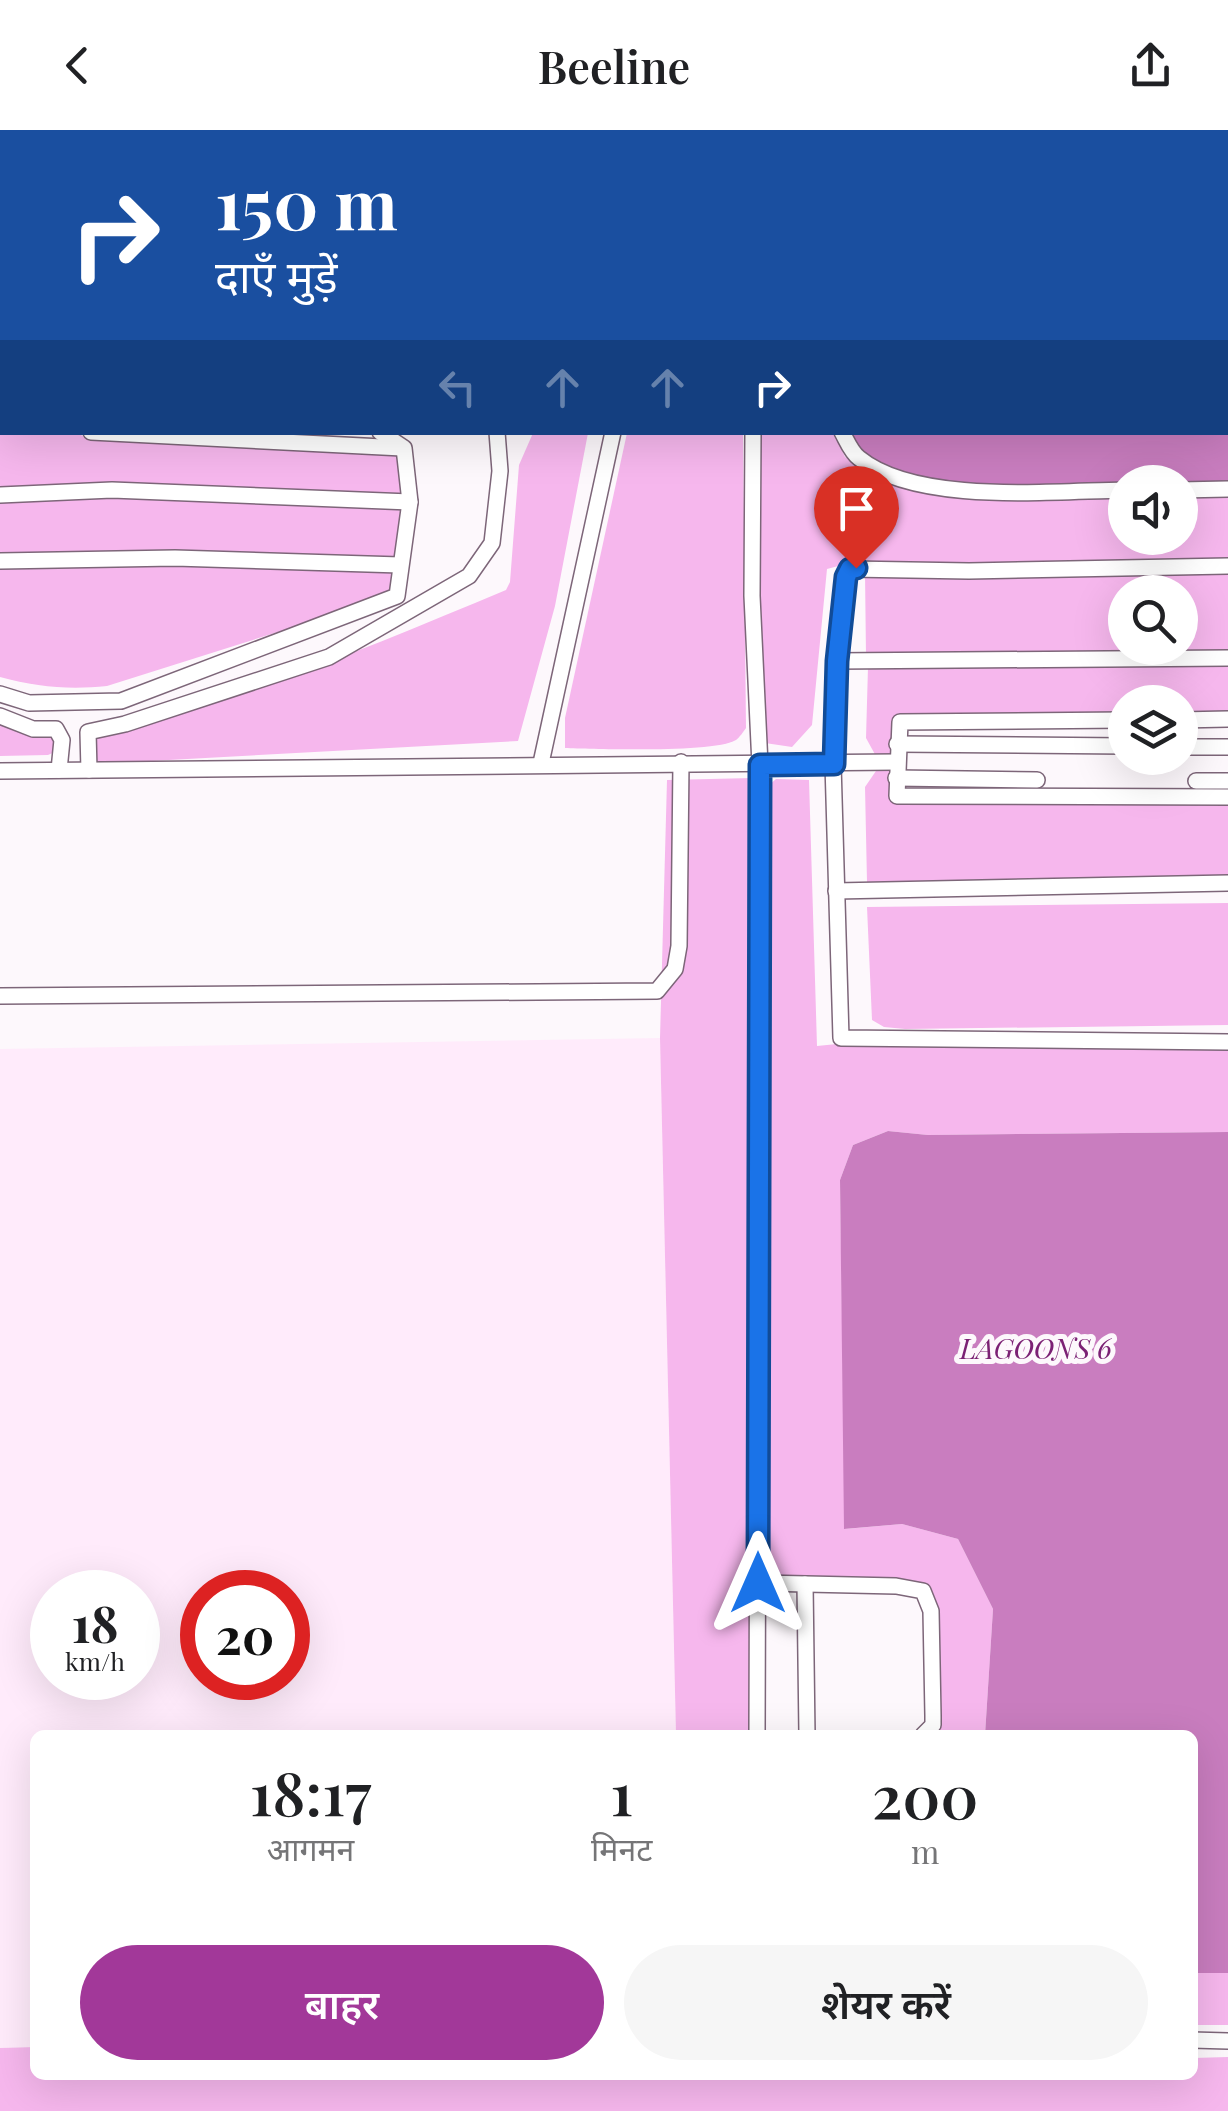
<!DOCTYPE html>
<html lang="hi">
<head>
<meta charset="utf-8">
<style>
  body { margin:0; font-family:"Playfair Display","Noto Sans Devanagari",serif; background:#f6f6f6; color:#202124; height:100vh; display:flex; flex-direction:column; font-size:38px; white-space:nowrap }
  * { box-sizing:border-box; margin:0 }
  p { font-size:32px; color:#757577 }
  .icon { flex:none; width:55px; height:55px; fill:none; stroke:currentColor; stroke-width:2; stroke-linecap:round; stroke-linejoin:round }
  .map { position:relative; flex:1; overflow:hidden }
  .details { position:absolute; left:30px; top:1600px; width:1168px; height:350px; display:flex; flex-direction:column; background:#fff; border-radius:15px; box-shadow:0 10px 40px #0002 }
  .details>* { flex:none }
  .hud { position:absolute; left:0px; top:0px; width:1230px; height:305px; box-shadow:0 10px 40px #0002; background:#1a4fa0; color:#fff; overflow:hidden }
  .controls { position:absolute; left:1108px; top:335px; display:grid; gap:20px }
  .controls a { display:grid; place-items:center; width:90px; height:90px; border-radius:50%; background:#fff; box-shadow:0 10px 40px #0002; font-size:50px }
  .speed { position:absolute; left:30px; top:1440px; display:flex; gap:20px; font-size:50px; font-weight:700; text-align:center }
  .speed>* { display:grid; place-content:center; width:130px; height:130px; border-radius:50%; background:#fff; box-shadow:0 10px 40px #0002; line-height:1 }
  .speed small { font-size:25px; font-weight:400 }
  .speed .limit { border:15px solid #d22; background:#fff; color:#111 }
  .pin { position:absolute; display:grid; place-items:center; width:85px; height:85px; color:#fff; margin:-102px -42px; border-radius:50% 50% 50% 0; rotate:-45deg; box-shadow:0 0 10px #0007 }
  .pin .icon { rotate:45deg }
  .me { position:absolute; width:110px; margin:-55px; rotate:0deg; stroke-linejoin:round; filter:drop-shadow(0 0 8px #0008) }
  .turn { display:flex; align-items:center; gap:35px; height:210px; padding:0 50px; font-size:45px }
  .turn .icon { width:130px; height:130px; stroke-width:2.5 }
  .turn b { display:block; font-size:70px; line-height:85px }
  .lanes { display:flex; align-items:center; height:95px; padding:0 50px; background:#0003; justify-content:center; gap:50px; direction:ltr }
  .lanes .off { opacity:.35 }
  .eta { display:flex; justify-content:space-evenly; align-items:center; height:170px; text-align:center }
  .eta b { font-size:60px; font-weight:600; line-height:70px }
  .button { display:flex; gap:20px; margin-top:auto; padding:20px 50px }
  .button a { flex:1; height:115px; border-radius:60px; background:#a23899; color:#fff; font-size:40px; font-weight:600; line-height:115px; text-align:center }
  .button a+a { background:#f6f6f6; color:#202124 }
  header { display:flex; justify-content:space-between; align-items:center; height:130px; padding:0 50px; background:#fff; font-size:45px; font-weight:600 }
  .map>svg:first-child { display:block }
  .built { fill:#ffebfb; fill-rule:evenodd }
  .green { fill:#f6b7ed; fill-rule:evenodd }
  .water { fill:#c97dbf }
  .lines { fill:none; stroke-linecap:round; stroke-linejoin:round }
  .service-casing { stroke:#7d6679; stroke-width:18 }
  .service { stroke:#fff; stroke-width:15 }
  .route-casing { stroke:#114b97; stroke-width:25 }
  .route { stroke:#1a73e8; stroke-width:18 }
  .labels { text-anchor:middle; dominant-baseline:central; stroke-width:10; stroke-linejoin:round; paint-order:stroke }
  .water-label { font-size:28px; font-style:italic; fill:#7b2174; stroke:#fdf8fc }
</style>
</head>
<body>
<header><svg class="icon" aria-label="back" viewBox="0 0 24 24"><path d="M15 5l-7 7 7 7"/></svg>Beeline<svg class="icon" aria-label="share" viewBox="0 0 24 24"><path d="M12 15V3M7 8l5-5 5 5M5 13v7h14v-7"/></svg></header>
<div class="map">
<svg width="1228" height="1981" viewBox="0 0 1228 1981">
  <rect width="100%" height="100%" fill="#fdf8fc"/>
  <path class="built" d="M660,908L676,1605H35V1917L0,1918V919ZM52,1462H138V1548H52ZM202,1462H288V1548H202Z"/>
  <g class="green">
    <path d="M0,0H153L155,2H2L0,138Z"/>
    <path d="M161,0H660L163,2Z"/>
    <path d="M699,0H1228V23V2H699Z"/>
    <path d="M0,248H2V302L78,303C92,314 108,311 126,309L401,320L408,370L0,358Z"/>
    <path d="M533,303H588L555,476L518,611L95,634L91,606C234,574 372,516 506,460L510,452L519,335Z"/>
    <path d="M627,303H743L746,598C744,601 739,608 736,610C715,623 595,619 565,618V588Z"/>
    <path d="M756,303H834L845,327L887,350L1125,367V408H1180V366L1228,365V430L1003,434L857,431L827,439L812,595L792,617L765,613L757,441Z"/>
    <path d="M117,367L408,374L398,433L0,425V372Z"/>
    <path d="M210,432L399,437L395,465L107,556C69,560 37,557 0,547V438Z"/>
    <path d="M1228,440V522L866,526L865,443ZM1125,462H1180V518H1125Z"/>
    <path d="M1228,533V586L1180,585V572H1125V586L1081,587L1055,582L1051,588L897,584L892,627L877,628L866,608L868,537Z"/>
    <path d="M0,591L55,603L57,621L48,625L0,626Z"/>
    <path d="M891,637L892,673L1228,675V745L867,752L865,657L878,638Z"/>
    <path d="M752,648L751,1605H676L660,908L667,650Z"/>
    <path d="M776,649L809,650L817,916L837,914L1228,916V1002L928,1005L888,1001L853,1015L840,1050L845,1399L902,1394L958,1409L993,1479L985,1605H930V1464L780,1449L764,1435L762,661Z"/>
    <path d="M1228,773V895L905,899L884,897L872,890L867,777Z"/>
    <path d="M1192,1843H1228V1895H1193Z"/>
    <path d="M35,1917V1945H1192L1193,1928L1228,1927V1981H0V1918Z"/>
  </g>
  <g class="water">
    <path d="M1228,139V356L1125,352V358C1065,359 901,368 859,323C854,318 851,309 847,303L1228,302Z"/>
    <path d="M888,1001L928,1005L1228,1002V1843H1193L1192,1605H985L993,1479L958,1409L902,1394L844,1399L840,1050L853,1015Z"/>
  </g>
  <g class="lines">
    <g class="service-casing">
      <g id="service">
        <path d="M681,2V0"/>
        <path d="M0,143H2"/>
        <path d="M0,241H2"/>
        <path d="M91,302L402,318"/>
        <path d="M753,302L752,466L760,635L757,1605"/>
        <path d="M842,302C847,311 851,322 859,328C916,375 1054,361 1125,360"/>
        <path d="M1180,360L1228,359"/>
        <path d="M0,365L112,360L410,372"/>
        <path d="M0,431L175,428L400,435"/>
        <path d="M1228,436L969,441L850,439L846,444L837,531L833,634L841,908L1228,912"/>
        <path d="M837,531L1228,528"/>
        <path d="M0,564L29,573L121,571L397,466L410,372L404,318L380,302"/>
        <path d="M0,586L33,599H56L62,610L59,640"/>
        <path d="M1125,590L900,592L897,666L1228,667"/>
        <path d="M1180,590L1228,589"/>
        <path d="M897,614L1125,616"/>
        <path d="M1180,617H1228"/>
        <path d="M541,633L613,302"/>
        <path d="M89,640L88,602L125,594L329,527L469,446L492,413L500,341L497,302"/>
        <path d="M0,641L897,632"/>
        <path d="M896,648L1037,650"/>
        <path d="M1196,651H1228"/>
        <path d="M836,761L1228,753"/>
        <path d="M0,866L657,861L675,839L679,816L681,632"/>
        <path d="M758,1453L896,1456L923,1461L931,1481L933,1586V1595L923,1605"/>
        <path d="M805,1454L807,1605"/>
        <path d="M1192,1910L1228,1911"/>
      </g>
    </g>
    <use href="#service" class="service"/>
  </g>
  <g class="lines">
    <g class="route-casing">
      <path id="route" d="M758,1453L760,635L834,634L837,531L846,447L850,439L856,438"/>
    </g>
    <use href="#route" class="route"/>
  </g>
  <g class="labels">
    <g class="water-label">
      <text x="1036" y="1217">LAGOONS 6</text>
    </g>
  </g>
</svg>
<div class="controls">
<a><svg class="icon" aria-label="sound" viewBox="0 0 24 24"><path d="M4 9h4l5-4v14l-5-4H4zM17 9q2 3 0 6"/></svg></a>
<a><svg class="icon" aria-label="search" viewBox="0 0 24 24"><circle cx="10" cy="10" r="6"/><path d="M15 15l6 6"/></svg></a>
<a><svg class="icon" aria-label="layers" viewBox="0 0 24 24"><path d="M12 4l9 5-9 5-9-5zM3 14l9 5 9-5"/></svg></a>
</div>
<div class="speed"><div>18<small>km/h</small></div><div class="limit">20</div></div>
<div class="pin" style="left:856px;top:438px;background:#d93025"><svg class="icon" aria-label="arrive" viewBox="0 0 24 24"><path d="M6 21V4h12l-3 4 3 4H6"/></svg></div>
<svg class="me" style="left:758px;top:1453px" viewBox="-20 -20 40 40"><path d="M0-17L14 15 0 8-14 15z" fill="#1a73e8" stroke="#fff" stroke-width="4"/></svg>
<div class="hud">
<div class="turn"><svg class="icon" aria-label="right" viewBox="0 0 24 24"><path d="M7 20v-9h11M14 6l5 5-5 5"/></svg><div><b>150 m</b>दाएँ मुड़ें</div></div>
<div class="lanes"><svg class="icon off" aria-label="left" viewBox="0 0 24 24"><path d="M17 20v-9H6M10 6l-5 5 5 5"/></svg><svg class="icon off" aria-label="ahead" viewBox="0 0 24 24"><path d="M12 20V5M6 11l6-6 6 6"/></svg><svg class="icon off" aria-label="ahead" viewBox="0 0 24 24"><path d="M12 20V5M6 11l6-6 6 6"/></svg><svg class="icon" aria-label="right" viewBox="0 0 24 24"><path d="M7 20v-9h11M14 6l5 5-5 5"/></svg></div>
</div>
<section class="details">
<div class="eta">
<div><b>18:17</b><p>आगमन</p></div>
<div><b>1</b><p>मिनट</p></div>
<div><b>200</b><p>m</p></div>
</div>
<div class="button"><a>बाहर</a><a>शेयर करें</a></div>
</section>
</div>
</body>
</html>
